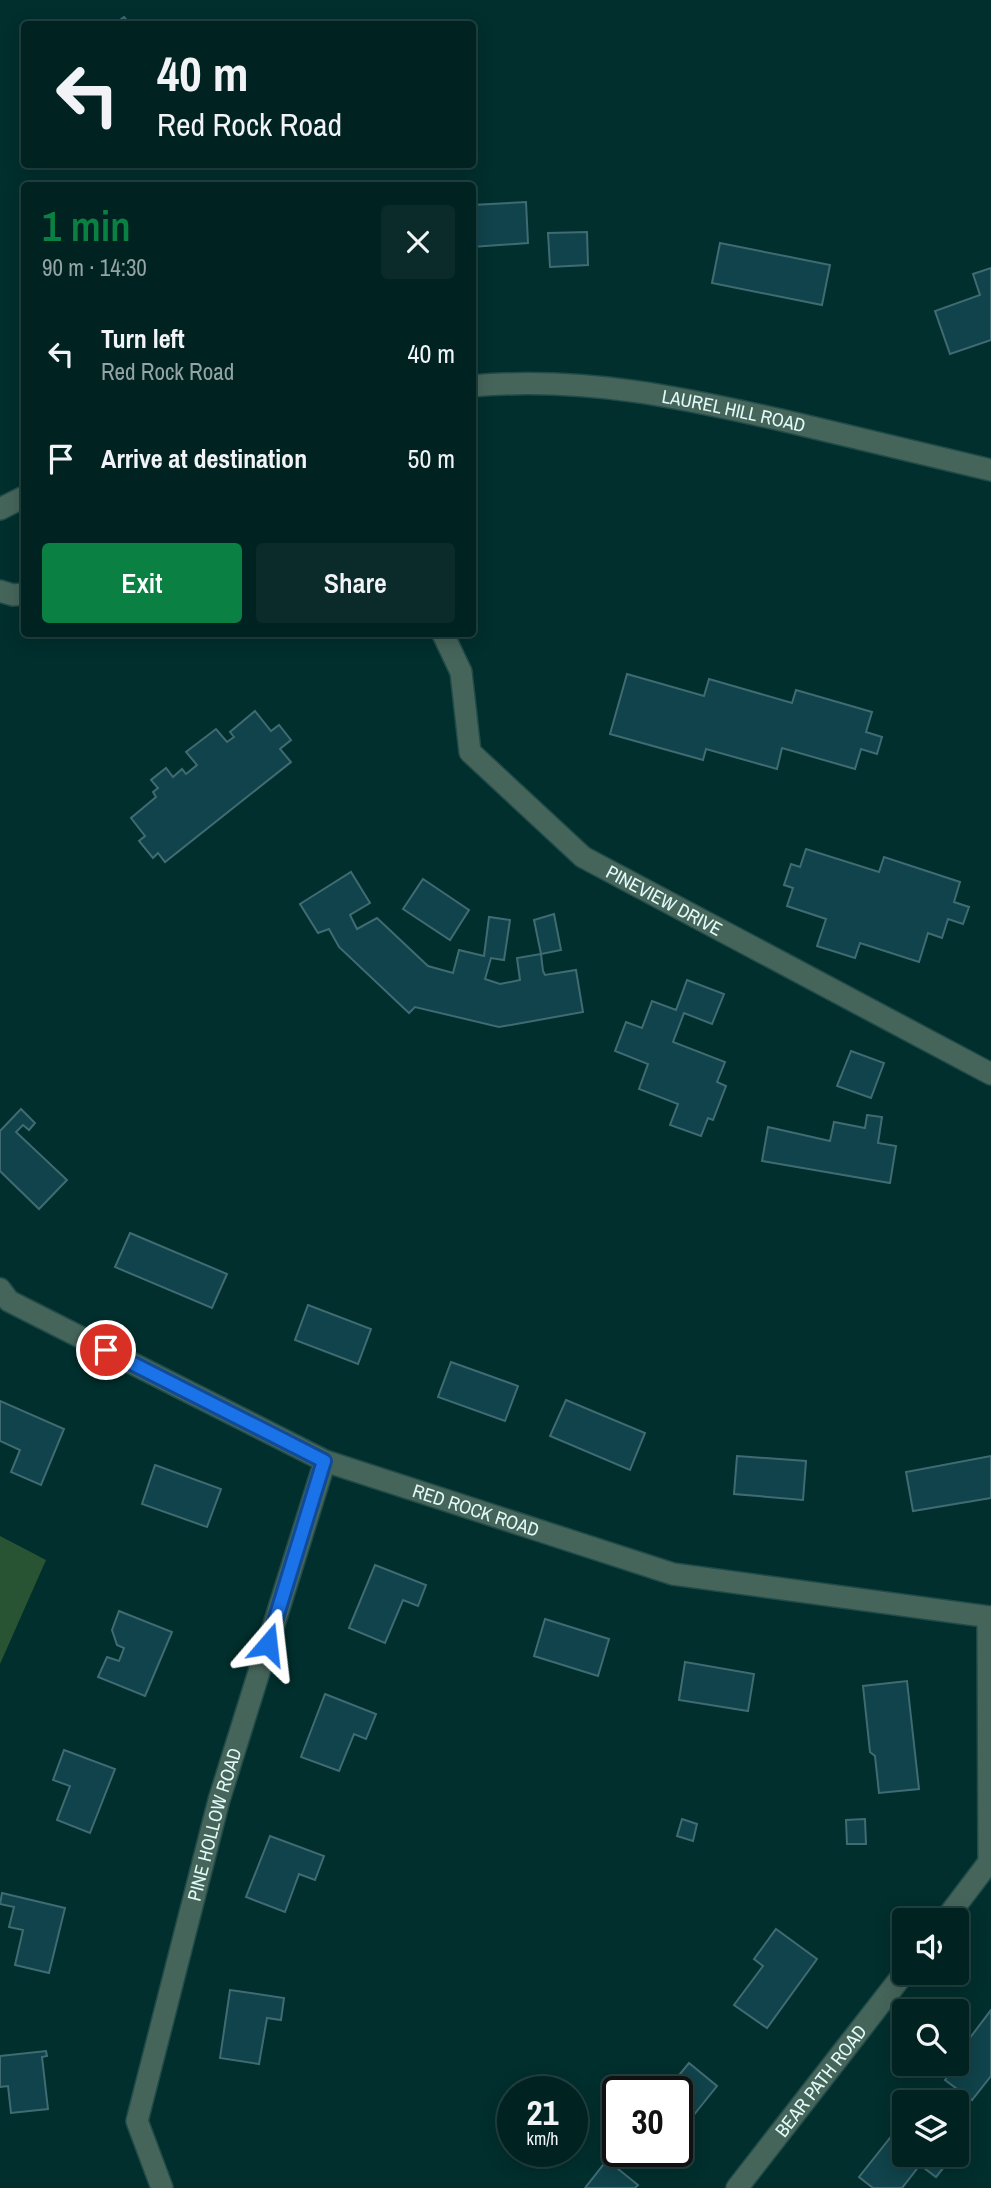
<!DOCTYPE html>
<html lang="en">
<head>
<meta charset="utf-8">
<style>
  body { margin:0; font-family:"Archivo Narrow",sans-serif; background:#0a2b2a; color:#f1f3f6; height:100vh; display:flex; flex-direction:column; font-size:26px; white-space:nowrap }
  * { box-sizing:border-box; margin:0 }
  p { font-size:23px; color:#95a4a5 }
  .icon { flex:none; width:38px; height:38px; fill:none; stroke:currentColor; stroke-width:2; stroke-linecap:round; stroke-linejoin:round }
  .map { position:relative; flex:1; overflow:hidden }
  .details { position:absolute; left:21px; top:182px; width:455px; height:455px; display:flex; flex-direction:column; background:#002322; border-radius:7px; box-shadow:0 4px 18px #0003,0 0 0 2px #224040 }
  .details>* { flex:none }
  .banner { position:absolute; left:21px; top:21px; width:455px; height:147px; border-radius:7px; box-shadow:0 4px 18px #0003,0 0 0 2px #224040; background:#002322; color:#f1f3f6; overflow:hidden }
  .buttons { position:absolute; left:892px; top:1908px; display:grid; gap:14px }
  .buttons a { display:grid; place-items:center; width:77px; height:77px; border-radius:7px; background:#002322; box-shadow:0 4px 18px #0003,0 0 0 2px #224040; font-size:35px }
  .speed { position:absolute; left:497px; top:2076px; display:flex; gap:14px; font-size:35px; font-weight:700; text-align:center }
  .speed>* { display:grid; place-content:center; width:91px; height:91px; border-radius:50%; background:#002322; box-shadow:0 4px 18px #0003,0 0 0 2px #224040; line-height:1 }
  .speed small { font-size:18px; font-weight:400 }
  .speed .limit { border:4px solid #111; border-radius:10px; background:#fff; color:#111 }
  .pin { position:absolute; display:grid; place-items:center; width:60px; height:60px; color:#fff; margin:-30px; border:4px solid #fff; border-radius:50%; box-shadow:0 2px 7px #0007 }
  .me { position:absolute; width:77px; margin:-38px; rotate:17deg; stroke-linejoin:round; filter:drop-shadow(0 0 5px #0008) }
  .turn { display:flex; align-items:center; gap:24px; height:147px; padding:0 21px; font-size:32px }
  .turn .icon { width:91px; height:91px; stroke-width:2.5 }
  .turn b { display:block; font-size:49px; line-height:60px }
  .round { display:grid; place-items:center; flex:none; width:74px; height:74px; border-radius:7px; background:#0a2b2a }
  .headline { display:flex; align-items:center; justify-content:space-between; height:119px; padding:0 21px }
  h1 { font-size:42px; font-weight:600; line-height:52px; color:#0b8043 }
  .action { display:flex; gap:14px; margin-top:auto; padding:14px 21px }
  .action a { flex:1; height:80px; border-radius:7px; background:#0b8043; color:#fff; font-size:28px; font-weight:600; line-height:80px; text-align:center }
  .action a+a { background:#0a2b2a; color:#f1f3f6 }
  ul { padding:0; list-style:none }
  li { display:flex; align-items:center; gap:21px; height:105px; padding:0 21px }
  li div { flex:1 }
  li b { display:block; font-size:26px }
  li em { font-style:normal }
  .map>svg:first-child { display:block }
  .green { fill:#295434 }
  .building { fill:#10434b; stroke:#416b73; stroke-width:2 }
  .lines { fill:none; stroke-linecap:round; stroke-linejoin:round }
  .street-casing { stroke:#204b49; stroke-width:24 }
  .street { stroke:#46655a; stroke-width:21 }
  .route-casing { stroke:#114b97; stroke-width:18 }
  .route { stroke:#1a73e8; stroke-width:12 }
  .labels { text-anchor:middle; dominant-baseline:central; stroke-width:5; stroke-linejoin:round; paint-order:stroke }
  .street-label { font-size:19px; fill:#e2f9f7; stroke:#022422 }
</style>
</head>
<body>
<div class="map">
<svg width="991" height="2188" viewBox="0 0 991 2188">
  <rect width="100%" height="100%" fill="#002f2d"/>
  <path class="green" d="M0,1536L46,1560L0,1664Z"/>
  <g class="building">
    <path d="M124,17L130,24H114Z"/>
    <path d="M526,202L528,243L472,247V205Z"/>
    <path d="M587,232L588,265L550,267L548,233Z"/>
    <path d="M720,243L830,265L822,305L712,283Z"/>
    <path d="M991,268V340L950,354L935,311L980,295L973,274Z"/>
    <path d="M627,674L704,696L709,679L792,703L796,690L872,712L866,732L882,737L877,754L861,749L855,769L782,748L777,769L706,749L703,760L610,734Z"/>
    <path d="M255,711L271,731L279,725L291,740L280,749L291,762L165,862L158,853L153,858L139,841L145,836L131,818L156,797L153,792L158,788L151,780L166,768L173,777L182,769L186,774L197,765L186,752L216,729L227,742L234,737L230,732Z"/>
    <path d="M806,849L879,872L884,857L960,882L954,902L969,907L963,924L948,919L942,938L928,933L919,962L860,943L855,958L817,946L826,919L787,906L793,888L784,885L791,864L800,867Z"/>
    <path d="M351,872L370,903L350,915L357,929L377,918L428,966L453,973L459,950L484,956L489,917L510,920L504,960L491,958L485,979L500,984L520,980L517,958L541,954L534,920L554,914L561,950L541,954L543,971L545,975L576,970L583,1012L499,1027L415,1007L409,1013L339,947L329,929L318,933L300,904Z"/>
    <path d="M423,879L469,910L450,940L403,909Z"/>
    <path d="M687,980L724,994L712,1024L684,1013L673,1042L725,1062L717,1082L726,1086L713,1120L708,1118L701,1136L670,1125L678,1104L639,1089L648,1064L615,1051L626,1022L642,1028L652,1001L676,1010Z"/>
    <path d="M851,1051L884,1063L871,1098L837,1086Z"/>
    <path d="M21,1109L35,1123L29,1130L23,1125L16,1132L67,1180L39,1209L0,1171V1131Z"/>
    <path d="M867,1115L882,1117L878,1143L896,1146L890,1183L762,1161L768,1127L830,1141L834,1122L865,1128Z"/>
    <path d="M130,1233L227,1274L212,1308L115,1267Z"/>
    <path d="M308,1305L371,1329L358,1364L295,1340Z"/>
    <path d="M451,1362L518,1386L505,1421L438,1397Z"/>
    <path d="M566,1400L645,1433L630,1470L550,1436Z"/>
    <path d="M0,1401L64,1429L41,1485L11,1472L20,1450L0,1441Z"/>
    <path d="M737,1456L806,1461L803,1500L734,1494Z"/>
    <path d="M991,1456V1498L913,1511L906,1472Z"/>
    <path d="M155,1465L221,1489L207,1527L142,1504Z"/>
    <path d="M375,1565L426,1585L418,1606L403,1600L385,1643L349,1628Z"/>
    <path d="M119,1611L172,1632L145,1696L98,1677L107,1657L119,1661L124,1648L117,1645L112,1630Z"/>
    <path d="M545,1619L609,1639L598,1676L534,1656Z"/>
    <path d="M685,1662L754,1674L748,1711L679,1700Z"/>
    <path d="M907,1681L919,1789L879,1793L875,1756L870,1752L863,1686Z"/>
    <path d="M325,1694L376,1714L366,1739L354,1734L339,1771L301,1757Z"/>
    <path d="M64,1750L115,1769L90,1833L57,1820L70,1786L53,1780Z"/>
    <path d="M682,1819L697,1824L693,1841L677,1836Z"/>
    <path d="M865,1819L866,1844H847L846,1820Z"/>
    <path d="M270,1836L324,1856L315,1880L299,1874L285,1912L246,1897Z"/>
    <path d="M2,1893L65,1908L49,1973L15,1965L23,1930L9,1927L14,1907L0,1904Z"/>
    <path d="M776,1929L817,1959L767,2028L734,2005L763,1966L754,1959Z"/>
    <path d="M230,1990L284,1998L281,2020L267,2018L259,2064L220,2058Z"/>
    <path d="M991,2010V2076L972,2100L945,2080L968,2049L963,2047Z"/>
    <path d="M46,2051L47,2056L42,2057L48,2109L11,2113L8,2086L0,2087V2056Z"/>
    <path d="M689,2063L717,2086L677,2136V2091H666Z"/>
    <path d="M901,2124L905,2126V2154H940L949,2161L936,2177L920,2165L902,2188H873L859,2177Z"/>
    <path d="M607,2160L638,2185L635,2188H585Z"/>
  </g>
  <g class="lines">
    <g class="street-casing">
      <g id="street">
        <path id="s1" d="M472,386C585,376 685,398 794,423C859,439 925,454 991,470"/>
        <path d="M0,509L24,497"/>
        <path d="M0,591L13,595L24,594"/>
        <path id="s2" d="M443,634L461,672L470,752L583,857L991,1074"/>
        <path id="s3" d="M0,1289L9,1301L325,1461L673,1574L991,1617"/>
        <path d="M945,1920L989,1862L988,1619"/>
        <path id="s4" d="M162,2188L137,2121L219,1800L325,1461"/>
        <path id="s5" d="M737,2188L905,1972"/>
      </g>
    </g>
    <use href="#street" class="street"/>
  </g>
  <g class="lines">
    <g class="route-casing">
      <path id="route" d="M106,1350L324,1461L268,1644"/>
    </g>
    <use href="#route" class="route"/>
  </g>
  <g class="labels">
    <g class="street-label">
      <text stroke="none"><textPath href="#s1" startOffset="264">LAUREL HILL ROAD</textPath></text>
      <text stroke="none"><textPath href="#s2" startOffset="369">PINEVIEW DRIVE</textPath></text>
      <text stroke="none"><textPath href="#s3" startOffset="528">RED ROCK ROAD</textPath></text>
      <text stroke="none"><textPath href="#s4" startOffset="378">PINE HOLLOW ROAD</textPath></text>
      <text stroke="none"><textPath href="#s5" startOffset="136">BEAR PATH ROAD</textPath></text>
    </g>
  </g>
</svg>
<div class="buttons">
<a><svg class="icon" aria-label="sound" viewBox="0 0 24 24"><path d="M4 9h4l5-4v14l-5-4H4zM17 9q2 3 0 6"/></svg></a>
<a><svg class="icon" aria-label="search" viewBox="0 0 24 24"><circle cx="10" cy="10" r="6"/><path d="M15 15l6 6"/></svg></a>
<a><svg class="icon" aria-label="layers" viewBox="0 0 24 24"><path d="M12 4l9 5-9 5-9-5zM3 14l9 5 9-5"/></svg></a>
</div>
<div class="speed"><div>21<small>km/h</small></div><div class="limit">30</div></div>
<div class="pin" style="left:106px;top:1350px;background:#d93025"><svg class="icon" aria-label="arrive" viewBox="0 0 24 24"><path d="M6 21V4h12l-3 4 3 4H6"/></svg></div>
<svg class="me" style="left:268px;top:1644px" viewBox="-20 -20 40 40"><path d="M0-17L14 15 0 8-14 15z" fill="#1a73e8" stroke="#fff" stroke-width="4"/></svg>
<div class="banner">
<div class="turn"><svg class="icon" aria-label="left" viewBox="0 0 24 24"><path d="M17 20v-9H6M10 6l-5 5 5 5"/></svg><div><b>40 m</b>Red Rock Road</div></div>
</div>
<section class="details">
<div class="headline"><div><h1>1 min</h1><p>90 m · 14:30</p></div><a class="round"><svg class="icon" aria-label="close" viewBox="0 0 24 24"><path d="M6 6l12 12M18 6L6 18"/></svg></a></div>
<ul>
<li><svg class="icon" aria-label="left" viewBox="0 0 24 24"><path d="M17 20v-9H6M10 6l-5 5 5 5"/></svg><div><b>Turn left</b><p>Red Rock Road</p></div><em>40 m</em></li>
<li><svg class="icon" aria-label="arrive" viewBox="0 0 24 24"><path d="M6 21V4h12l-3 4 3 4H6"/></svg><div><b>Arrive at destination</b></div><em>50 m</em></li>
</ul>
<div class="action"><a>Exit</a><a>Share</a></div>
</section>
</div>
</body>
</html>
